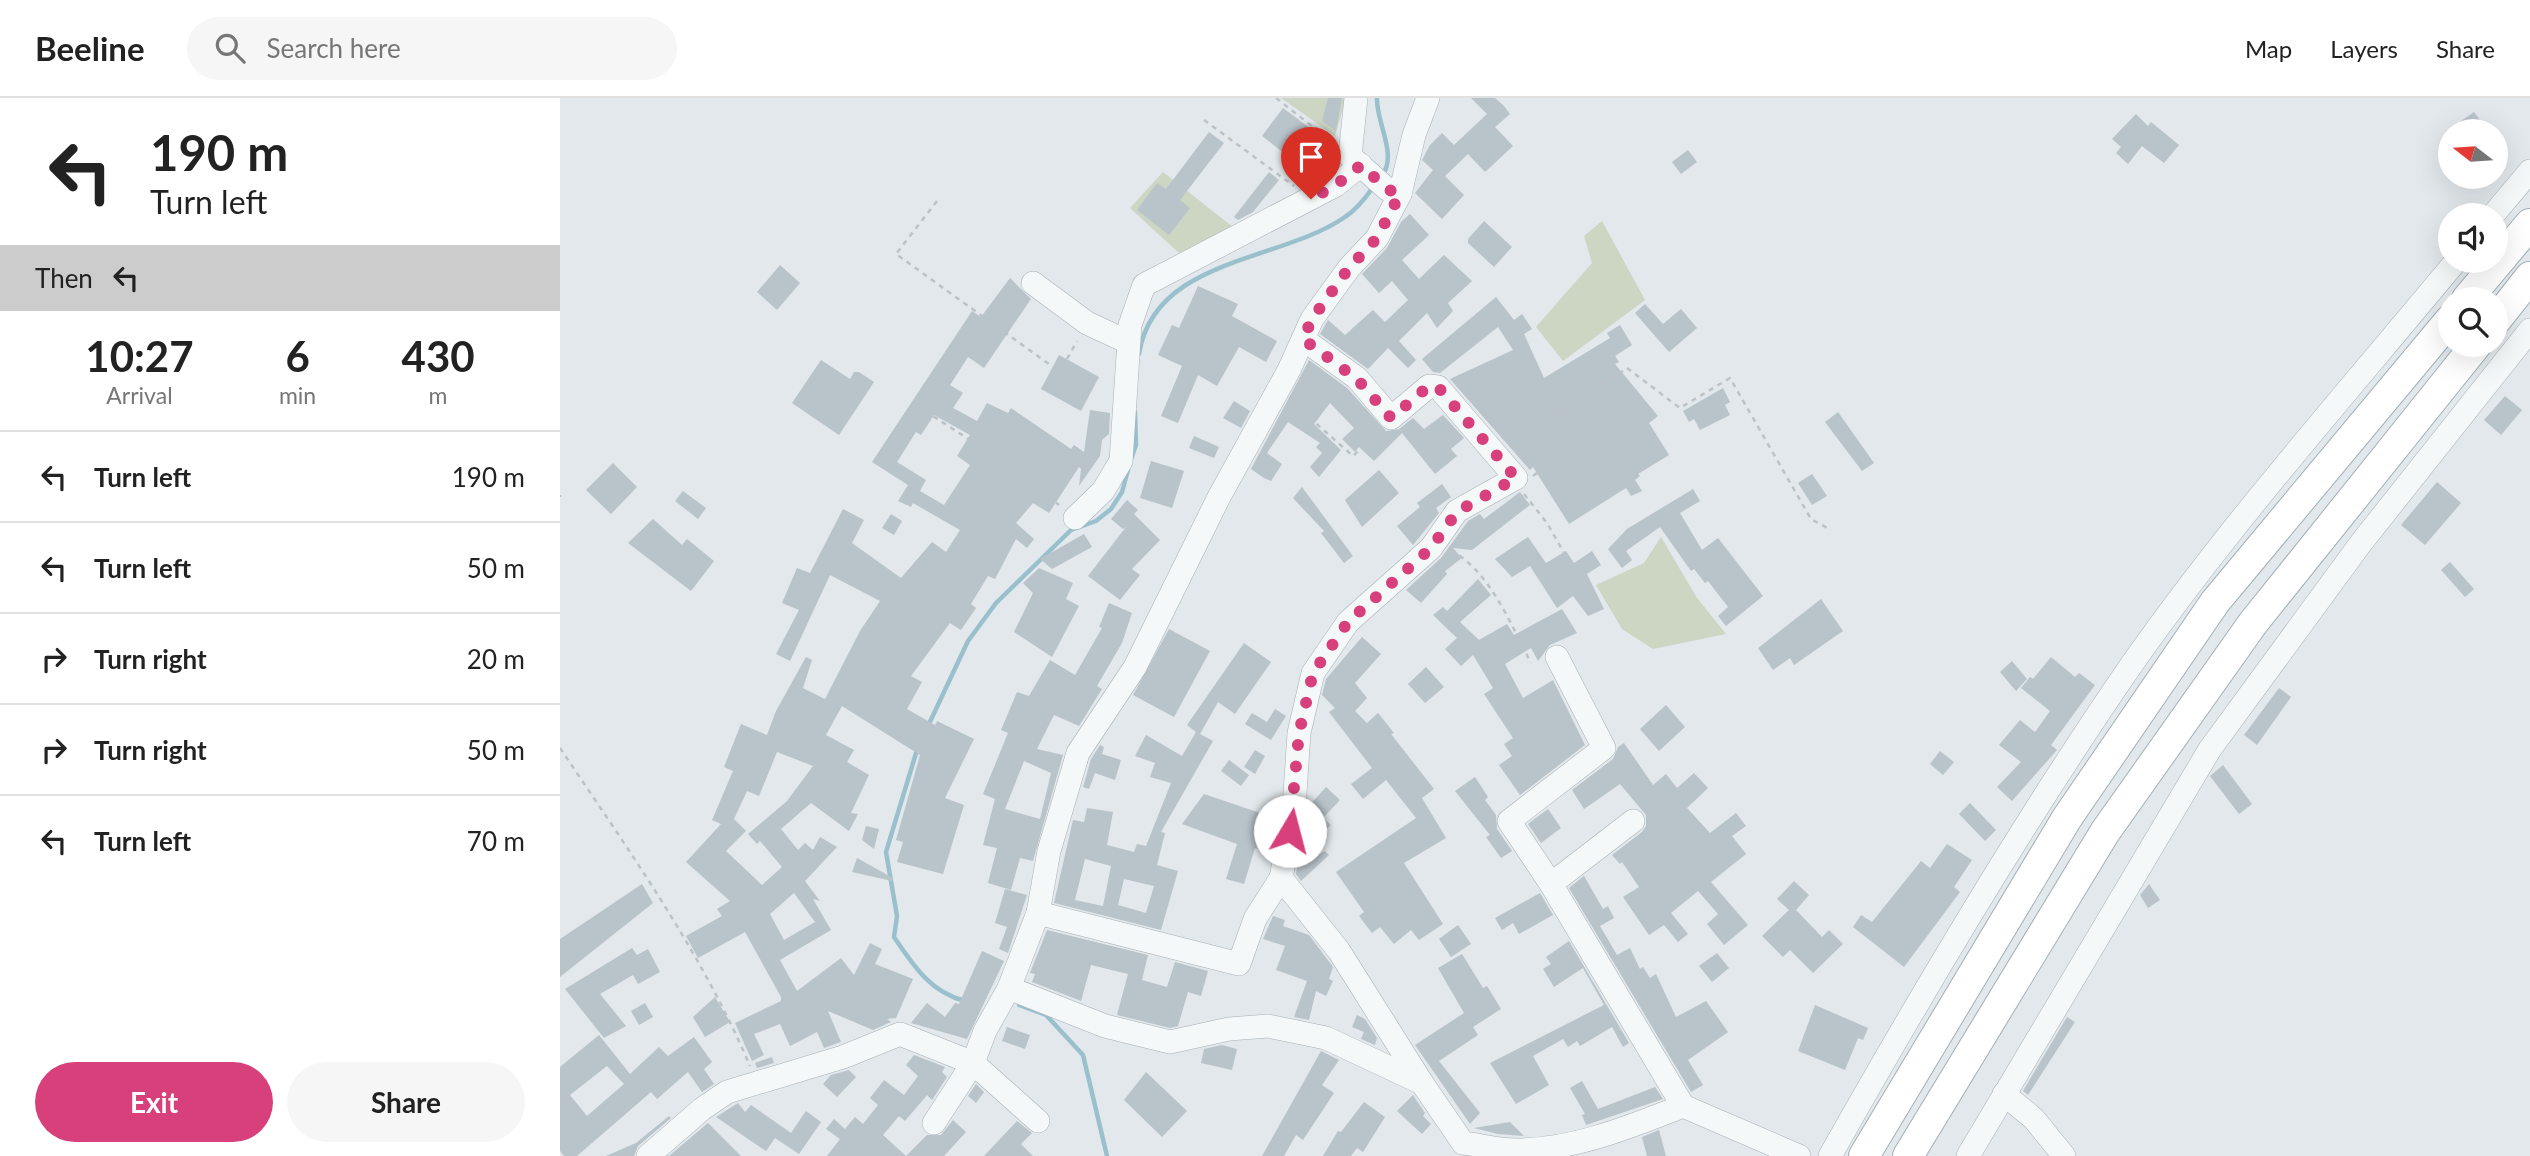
<!DOCTYPE html>
<html lang="en">
<head>
<meta charset="utf-8">
<style>
  body { margin:0; font-family:Lato,sans-serif; background:#f6f6f6; color:#222; height:100vh; display:flex; flex-direction:column; font-size:26px; white-space:nowrap }
  * { box-sizing:border-box; margin:0 }
  p { font-size:23px; color:#767676 }
  .icon { flex:none; width:38px; height:38px; fill:none; stroke:currentColor; stroke-width:2; stroke-linecap:round; stroke-linejoin:round }
  .map { position:relative; flex:1; overflow:hidden }
  .panel { display:flex; flex-direction:column; background:#fff; width:560px }
  .panel>* { flex:none }
  .guide { background:#fff; color:#222; overflow:hidden }
  .needle { width:46px; rotate:287deg }
  .tools { position:absolute; left:1878px; top:21px; display:grid; gap:14px }
  .tools a { display:grid; place-items:center; width:70px; height:70px; border-radius:50%; background:#fff; box-shadow:0 7px 28px #0002; font-size:35px }
  .pin { position:absolute; display:grid; place-items:center; width:60px; height:60px; color:#fff; margin:-72px -30px; border-radius:50% 50% 50% 0; rotate:-45deg; box-shadow:0 0 7px #0007 }
  .pin .icon { rotate:45deg }
  .me { position:absolute; width:77px; margin:-38px; rotate:8deg; stroke-linejoin:round; filter:drop-shadow(0 0 5px #0008) }
  .turn { display:flex; align-items:center; gap:24px; height:147px; padding:0 35px; font-size:32px }
  .turn .icon { width:91px; height:91px; stroke-width:2.5 }
  .turn b { display:block; font-size:49px; line-height:60px }
  .then { display:flex; align-items:center; height:66px; padding:0 35px; background:#0003; gap:14px; font-size:26px }
  .eta { display:flex; justify-content:space-evenly; align-items:center; height:119px; text-align:center }
  .eta b { font-size:42px; font-weight:700; line-height:49px }
  .action { display:flex; gap:14px; margin-top:auto; padding:14px 35px }
  .action a { flex:1; height:80px; border-radius:42px; background:#d7407b; color:#fff; font-size:28px; font-weight:700; line-height:80px; text-align:center }
  .action a+a { background:#f6f6f6; color:#222 }
  ul { padding:0; list-style:none }
  li { display:flex; align-items:center; gap:21px; height:91px; padding:0 35px; border-top:2px solid #e0e0e0 }
  li div { flex:1 }
  li b { display:block; font-size:26px }
  li em { font-style:normal }
  header { display:flex; align-items:center; gap:42px; box-sizing:border-box; height:98px; padding:0 35px; background:#fff; border-bottom:2px solid #e0e0e0 }
  header strong { font-size:33px }
  nav { display:flex; gap:38px; margin-inline-start:auto; font-size:24px }
  .search { width:490px; height:63px; background:#f6f6f6; display:flex; align-items:center; gap:18px; box-sizing:border-box; padding:0 24px; border-radius:38px; color:#767676; font-size:26px }
  main { display:flex; flex:1; min-height:0 }
  .map>svg:first-child { display:block }
  .green { fill:#ccd6c3 }
  .lines { fill:none; stroke-linecap:round; stroke-linejoin:round }
  .stream { stroke:#9bc0cd; stroke-width:4.5 }
  .building { fill:#b9c3ca; fill-rule:evenodd }
  .minor-casing { stroke:#a7b0b6; stroke-width:24 }
  .major-casing { stroke:#a1b0b8; stroke-width:32 }
  .path { stroke:#bcc3c7; stroke-width:2.5; stroke-dasharray:5 5; stroke-linecap:butt }
  .minor { stroke:#f5f8f9; stroke-width:23 }
  .major { stroke:#fff; stroke-width:30 }
  .route { stroke:#d7407b; stroke-width:12; stroke-dasharray:0 21.6 }
</style>
</head>
<body>
<header>
<strong>Beeline</strong>
<div class="search"><svg class="icon" aria-label="search" viewBox="0 0 24 24"><circle cx="10" cy="10" r="6"/><path d="M15 15l6 6"/></svg>Search here</div>
<nav><a>Map</a><a>Layers</a><a>Share</a></nav>
</header>
<main>
<section class="panel">
<div class="guide">
<div class="turn"><svg class="icon" aria-label="left" viewBox="0 0 24 24"><path d="M17 20v-9H6M10 6l-5 5 5 5"/></svg><div><b>190 m</b>Turn left</div></div>
<div class="then">Then<svg class="icon" aria-label="left" viewBox="0 0 24 24"><path d="M17 20v-9H6M10 6l-5 5 5 5"/></svg></div>
</div>
<div class="eta">
<div><b>10:27</b><p>Arrival</p></div>
<div><b>6</b><p>min</p></div>
<div><b>430</b><p>m</p></div>
</div>
<ul>
<li><svg class="icon" aria-label="left" viewBox="0 0 24 24"><path d="M17 20v-9H6M10 6l-5 5 5 5"/></svg><div><b>Turn left</b></div><em>190 m</em></li>
<li><svg class="icon" aria-label="left" viewBox="0 0 24 24"><path d="M17 20v-9H6M10 6l-5 5 5 5"/></svg><div><b>Turn left</b></div><em>50 m</em></li>
<li><svg class="icon" aria-label="right" viewBox="0 0 24 24"><path d="M7 20v-9h11M14 6l5 5-5 5"/></svg><div><b>Turn right</b></div><em>20 m</em></li>
<li><svg class="icon" aria-label="right" viewBox="0 0 24 24"><path d="M7 20v-9h11M14 6l5 5-5 5"/></svg><div><b>Turn right</b></div><em>50 m</em></li>
<li><svg class="icon" aria-label="left" viewBox="0 0 24 24"><path d="M17 20v-9H6M10 6l-5 5 5 5"/></svg><div><b>Turn left</b></div><em>70 m</em></li>
</ul>
<div class="action"><a>Exit</a><a>Share</a></div>
</section>
<div class="map">
<svg width="1970" height="1058" viewBox="0 0 1970 1058">
  <rect width="100%" height="100%" fill="#e2e8eb"/>
  <g class="green">
    <path d="M721,0H786L775,38Z"/>
    <path d="M603,74L673,129L619,155L570,110Z"/>
    <path d="M1042,123L1085,202L1003,263L976,229L1032,165L1024,138Z"/>
    <path d="M1101,439L1137,500L1166,536L1093,551L1062,531L1036,487L1084,465Z"/>
  </g>
  <g class="lines">
    <g class="stream">
      <path d="M817,0C816,25 838,56 822,78"/>
      <path d="M579,256C594,160 720,164 785,119C796,112 807,98 814,88"/>
      <path d="M571,361L576,347L575,314"/>
      <path d="M368,628L408,543L436,505L511,432L536,423L551,411L562,394L568,372"/>
      <path d="M357,652L326,754L337,818L334,839C353,867 370,894 405,903"/>
      <path d="M459,907L486,917L523,957L547,1058"/>
    </g>
  </g>
  <g class="building">
    <path d="M768,0H782L776,33L762,23Z"/>
    <path d="M911,0H935L944,8L950,16L935,29L953,48L925,74L908,56L885,78L904,97L882,121L855,95L873,72L862,62L870,47L882,35L894,47L927,16Z"/>
    <path d="M723,10L758,36L737,65L702,38Z"/>
    <path d="M1914,14L1923,26L1913,33H1887Z"/>
    <path d="M1576,16L1588,28L1591,24L1619,47L1604,65L1582,48L1568,66L1556,55L1561,49L1552,41Z"/>
    <path d="M649,34L664,45L620,102L630,110L609,137L577,112L597,85L606,91Z"/>
    <path d="M1128,52L1137,64L1121,76L1112,64Z"/>
    <path d="M709,74L719,82L693,114L678,122L674,119Z"/>
    <path d="M850,116L869,137L842,162L859,181L884,157L912,183L888,205L893,213L877,230L867,215L839,243L856,262L848,270L828,250L808,271L760,236L768,222L785,237L813,212L825,224L848,202L832,183L819,195L802,176L827,150L841,124Z"/>
    <path d="M924,123L952,149L934,169L908,145V141Z"/>
    <path d="M220,167L240,185L217,212L197,194Z"/>
    <path d="M450,180L471,201L424,270L408,259L390,287L403,295L393,310L417,323L427,305L448,315L451,310L511,351L514,347L524,354L530,312L550,315L549,336L542,342L540,358L519,388L521,371L519,369L489,415L473,405L456,425L474,441L467,450L456,441L435,481L428,478L411,506L416,510L401,532L390,525L351,578L362,584L347,611L375,627L377,623L414,641L385,700L404,707L383,776L337,764L343,744L336,742L360,657L282,608L266,637L294,652L287,664L309,677L291,715L298,716L289,733L251,705L221,731L238,752L245,745L253,752L260,739L277,749L245,783L260,803L253,801L271,832L220,862L237,893L281,860L294,877L310,845L322,851L315,866L353,881L336,920L327,921L331,924L313,932L268,913L281,944L264,950L257,934L230,948L220,926L194,936L204,957L192,963L175,925L221,903V899L185,834L138,860L126,838L162,818L157,811L170,803L126,764L161,726L152,722L173,673L164,669L181,626L207,637L216,613L246,559L252,562L243,590L265,601L300,533L320,503L270,477L230,563L216,556L239,512L222,505L237,470L250,475L283,411L304,422L292,445L341,480L372,444L386,454L400,432L353,405L351,409L338,403L348,387L312,364L412,213L421,219ZM374,317L410,337L397,358L410,367L384,407L360,393L366,382L337,364L356,334L361,337ZM217,654L253,668L227,703L188,736L197,746L200,743L222,769L202,787L166,753L186,733L174,721L187,693L199,698ZM234,795L255,824L224,842L210,816Z"/>
    <path d="M638,188L678,206L672,218L717,243L706,264L679,249L657,288L638,277L618,325L601,318L622,268L598,257L612,227L619,230Z"/>
    <path d="M936,199L954,222L962,216L972,231L964,236L984,280L1050,240L1047,235L1060,227L1072,247L1055,258L1059,264L1055,266L1098,318L1089,325L1109,357L1078,376L1080,378L1075,382L1082,393L1071,398L1066,390L1009,426L973,369L970,372L890,281L953,252L938,229L880,275L873,274L862,261Z"/>
    <path d="M1085,206L1103,226L1121,211L1137,230L1109,254L1075,215Z"/>
    <path d="M499,257L539,279L521,313L481,291Z"/>
    <path d="M261,262L290,281L294,274H299L314,284L279,337L232,305Z"/>
    <path d="M749,262L787,290L826,333L839,331L853,320L864,331L883,317L904,340L891,351L897,358L875,376L842,335L814,363L799,349L795,354L782,341L794,330L770,305L754,326L781,352L759,379L750,369L762,355L756,349L760,345L728,324L707,355L722,366L711,383L704,380L691,371Z"/>
    <path d="M1163,290L1170,304L1165,307L1170,317L1140,332L1134,321L1129,324L1123,313Z"/>
    <path d="M1945,298L1962,312L1941,337L1924,322Z"/>
    <path d="M674,303L690,313L681,330L663,320Z"/>
    <path d="M1278,314L1314,365L1302,373L1265,324Z"/>
    <path d="M634,338L659,349L654,360L629,350Z"/>
    <path d="M591,363L624,373L612,410L580,400Z"/>
    <path d="M53,365L77,389L51,416L26,392Z"/>
    <path d="M819,372L839,395L802,429L785,402Z"/>
    <path d="M1252,376L1267,398L1252,407L1238,385Z"/>
    <path d="M1877,384L1901,405L1865,447L1841,427Z"/>
    <path d="M882,386L891,399L876,410L879,415L853,447L837,428L860,409L857,405Z"/>
    <path d="M742,389L793,458L784,465L761,435L764,433L733,400Z"/>
    <path d="M1133,391L1140,403L1120,415L1142,452L1158,440L1203,498L1166,528L1158,518L1168,509L1148,483L1145,485L1134,471L1131,473L1100,429L1066,453L1072,462L1062,470L1048,451L1067,431Z"/>
    <path d="M123,393L146,410L138,421L115,403Z"/>
    <path d="M960,394L970,407L912,452L893,450L902,460L885,473L887,476L861,505L846,492L881,460L908,423L920,416L924,421Z"/>
    <path d="M567,402L578,412L574,416L600,442L572,471L580,477L560,502L528,478L566,429L563,431L551,421Z"/>
    <path d="M331,416L342,423L334,437L322,430Z"/>
    <path d="M93,421L122,447L127,441L154,463L131,493L68,445Z"/>
    <path d="M524,436L532,449L492,471L480,461Z"/>
    <path d="M968,439L986,465L1006,453L1014,465L1032,453L1041,467L1027,476L1044,511L1028,518L1013,498L997,510L970,468L952,479L935,461Z"/>
    <path d="M1890,464L1914,491L1905,499L1881,472Z"/>
    <path d="M479,470L513,485L506,501L519,508L492,559L454,534L473,495L463,485Z"/>
    <path d="M918,481L931,497L900,524L919,542L947,526L954,537L1002,511L1017,535L990,547L978,563L971,550L945,566L963,600L993,582L1025,647L960,697L939,667L952,658L944,646L953,640L924,596L933,590L913,557L901,568L885,551L897,540L873,517L883,509L887,513Z"/>
    <path d="M1261,501L1283,533L1234,567L1230,560L1213,572L1198,550Z"/>
    <path d="M549,505L572,515L562,545L537,588L542,591L519,628L494,617L477,651L503,657L473,763L460,760L451,792L428,785L437,750L423,747L435,701L423,696L448,635L441,632L457,594L469,598L490,562L515,577L542,530L539,529ZM464,663L491,675L480,721L445,711Z"/>
    <path d="M609,531L650,553L614,619L573,597Z"/>
    <path d="M802,539L821,556L795,585L807,600L795,613L807,625L818,615L834,635L831,636L874,691L862,700L886,740L844,765L883,826L859,842L851,832L834,846L820,829L812,835L799,818L804,814L776,774L856,720L826,682L803,701L791,686L812,670L769,614L775,610L762,597L766,581Z"/>
    <path d="M684,545L711,564L675,616L658,604L640,636L653,643L601,734L605,735L597,767L618,773L601,832L494,805L513,722L524,724L527,710L553,714L547,747L574,754L577,746L586,748L611,685L590,679L595,665L575,658L586,637L622,658L636,634L627,627ZM525,761L551,768L543,808L515,802ZM564,781L594,788L586,815L558,807Z"/>
    <path d="M1491,559L1515,579L1519,575L1535,587L1491,647L1497,652L1452,703L1437,689L1461,664L1439,647L1460,622L1475,634L1490,613L1461,590L1470,579L1473,581Z"/>
    <path d="M1452,563L1467,581L1456,593L1440,574Z"/>
    <path d="M866,569L884,589L865,605L848,586Z"/>
    <path d="M1719,590L1731,599L1697,647L1684,637Z"/>
    <path d="M1106,607L1125,629L1099,653L1080,631Z"/>
    <path d="M715,611L726,618L711,642L685,626L692,615L707,624Z"/>
    <path d="M1064,645L1093,687L1106,676L1117,690L1134,675L1148,690L1127,710L1150,735L1176,715L1186,728L1172,738L1186,756L1151,784L1188,827L1164,847L1147,826L1158,816L1138,793L1111,815L1128,836L1118,844L1104,827L1089,837L1063,799L1079,789L1062,764L1060,766L1052,757L1082,734L1086,728V717L1060,686L1024,711L1012,692L1053,661L1058,649Z"/>
    <path d="M540,647L544,649L542,656L561,662L555,682L535,675L529,691L523,689L531,661Z"/>
    <path d="M695,652L705,658L695,676L684,669Z"/>
    <path d="M1380,653L1394,664L1383,677L1370,666Z"/>
    <path d="M669,662L689,677L681,688L661,673Z"/>
    <path d="M1663,667L1692,706L1679,716L1650,678Z"/>
    <path d="M915,679L928,699L925,702L936,717L937,731L952,753L941,760L926,739L930,737L895,693Z"/>
    <path d="M766,689L780,702L763,720L771,727L761,735L746,721L748,709Z"/>
    <path d="M644,696L718,721L707,754L695,750L684,786L666,781L677,746L622,726Z"/>
    <path d="M1410,705L1436,732L1425,743L1399,716Z"/>
    <path d="M988,711L1001,730L981,745L968,726Z"/>
    <path d="M306,728L319,731L314,751L302,742Z"/>
    <path d="M1387,746L1412,762L1394,789L1400,794L1344,869L1293,829L1301,817L1312,824L1361,763L1370,770Z"/>
    <path d="M765,753L769,757L741,783L736,776L739,759L744,766Z"/>
    <path d="M297,760L333,780L332,783L292,774Z"/>
    <path d="M1024,778L1043,811L1048,808L1054,820L1040,828L1057,857L1070,850L1080,871L1083,869L1090,880L1096,876L1116,919L1146,903L1168,934L1128,962L1143,987L1131,994L1009,790Z"/>
    <path d="M1234,783L1249,797L1236,812L1262,839L1269,832L1283,846L1253,875L1230,852L1223,859L1202,838L1229,812L1217,801Z"/>
    <path d="M82,786L93,805L0,879V841Z"/>
    <path d="M1589,786L1600,802L1588,810L1580,797Z"/>
    <path d="M445,791L467,797L448,855L439,851L447,829L435,825Z"/>
    <path d="M980,795L993,817L959,836L953,825L942,832L935,820Z"/>
    <path d="M713,818L725,822L723,828L749,837L773,869L769,881L773,883L766,898L756,893L749,922L734,919L747,883L716,872L725,848L703,841Z"/>
    <path d="M898,827L911,846L891,859L879,841Z"/>
    <path d="M487,832L588,857L582,882L607,889L615,864L648,873L641,898L628,894L618,928L610,930L557,917L568,876L531,867L521,903L472,884L475,876L470,875Z"/>
    <path d="M1009,843L1069,945L1063,949L1052,929L1020,948L1017,943L1008,949L1003,941L973,958L989,987L956,1006L930,965L1044,907L1023,870L994,889L983,871L991,866L986,859Z"/>
    <path d="M72,850L77,857L88,851L100,874L78,886L73,877L40,896L66,928L44,940L5,891Z"/>
    <path d="M422,853L444,863L407,941L351,925L367,905L385,919L395,905L399,906Z"/>
    <path d="M1157,855L1169,870L1152,884L1139,868Z"/>
    <path d="M902,856L923,890L927,888L941,911L913,929L918,937L879,963L920,1015L910,1026L855,947L904,915L878,870Z"/>
    <path d="M155,899L170,924L145,939L133,919Z"/>
    <path d="M85,905L93,919L79,927L71,913Z"/>
    <path d="M1255,907L1308,930L1303,942L1298,940L1285,972L1238,953Z"/>
    <path d="M797,917L805,921L817,940L815,947L801,941L804,934L792,929Z"/>
    <path d="M1507,919L1515,924L1468,997L1463,993Z"/>
    <path d="M447,929L470,937L465,951L442,943Z"/>
    <path d="M39,937L70,976L99,949L108,958L134,939L152,964L144,971L154,986L142,994L128,974L97,1001L91,994L17,1058H4L0,1053V969ZM47,968L64,986L27,1018L10,997Z"/>
    <path d="M662,947L677,951L672,972L641,965L644,951Z"/>
    <path d="M761,953L779,962L762,987L774,995L743,1042L736,1037L724,1058H702Z"/>
    <path d="M354,957L385,969L382,974L387,979L372,1002L367,997L345,1023L339,1018L323,1037L346,1058L367,1037H381L393,1022L406,1034L384,1058H267L280,1041L266,1031L274,1021L285,1031L295,1019L303,1026L318,1007L310,1000L324,982L344,997L358,978L346,967Z"/>
    <path d="M212,959L214,965L197,970L195,965Z"/>
    <path d="M289,972L296,979L277,999L263,986L271,977Z"/>
    <path d="M586,974L627,1013L602,1039L564,1002Z"/>
    <path d="M1022,983L1038,1011L1095,989L1103,1001L1026,1027L1022,1017L1025,1016L1010,990Z"/>
    <path d="M416,986L424,994L416,1005L408,998Z"/>
    <path d="M853,997L865,1015L863,1018L871,1026L862,1036L837,1013Z"/>
    <path d="M804,1004L825,1019L803,1054L797,1050L791,1058H763L778,1033L781,1034Z"/>
    <path d="M178,1005L185,1014L191,1007L231,1035L246,1013L261,1024L239,1056L215,1040L206,1053L156,1019Z"/>
    <path d="M109,1018L111,1020L78,1048L74,1058H46L76,1045Z"/>
    <path d="M457,1023L472,1035L461,1046L473,1058H424Z"/>
    <path d="M950,1024L964,1038L938,1036L914,1030Z"/>
    <path d="M148,1025L181,1058H109Z"/>
    <path d="M1099,1032L1106,1058H1087L1082,1039Z"/>
  </g>
  <g class="lines">
    <g class="minor-casing">
      <g id="minor">
        <path d="M796,0L790,58L827,91L840,96"/>
        <path d="M1933,117L1970,73"/>
        <path d="M473,185L527,225L568,244"/>
        <path d="M743,241L797,280L831,320L869,288L878,289L956,380L897,413L871,450L788,524L753,575L739,635L734,710L721,780L779,853L862,985"/>
        <path d="M515,420L543,393L561,363L570,227L584,187L776,87L801,67"/>
        <path d="M997,559L1044,650L949,723L991,786L1123,1008"/>
        <path d="M991,786L1073,723"/>
        <path d="M478,815L679,866L695,821L721,780"/>
        <path d="M449,890L545,928L610,944L669,931L708,928L766,940L862,985L903,1045C920,1047 939,1052 956,1052C1014,1052 1069,1029 1123,1008L1239,1058"/>
        <path d="M1444,996L1474,1021L1504,1058"/>
        <path d="M374,1025L413,965L425,933L449,890L478,815L489,753L518,655L575,569L659,399L729,272L752,221L789,170L817,140L840,96L854,37L868,0"/>
        <path d="M88,1058L142,1011L167,994L283,959L340,936L413,965L478,1023"/>
        <path d="M1270,1058C1364,891 1463,724 1572,566C1671,425 1787,295 1896,163"/>
        <path d="M1408,1058L1650,651L1801,445L1970,232"/>
      </g>
    </g>
    <g class="major-casing">
      <g id="major">
        <path d="M1907,201L1970,126"/>
        <path d="M1936,222L1970,179"/>
        <path d="M1304,1058L1507,720L1655,504L1890,222"/>
        <path d="M1348,1058L1545,734L1693,525L1916,247"/>
      </g>
    </g>
    <g class="path">
      <path d="M716,0L771,43"/>
      <path d="M644,22L734,88"/>
      <path d="M377,103L336,156L493,269"/>
      <path d="M507,261L517,243"/>
      <path d="M734,306L793,358L819,333"/>
      <path d="M365,313L444,364L499,407"/>
      <path d="M954,350L993,315L1002,314L1067,270L1120,310L1170,280L1251,421L1271,432"/>
      <path d="M973,378L1029,337"/>
      <path d="M964,396L987,425L1012,469"/>
      <path d="M0,397V399"/>
      <path d="M891,452C931,475 950,525 971,565"/>
      <path d="M0,650C68,751 142,855 190,968"/>
    </g>
    <use href="#minor" class="minor"/>
    <use href="#major" class="major"/>
  </g>
  <g class="lines">
    <path class="route" d="M730,733L739,635L753,575L788,524L871,450L897,414L956,380L878,289L869,288L831,320L797,281L743,241L752,221L789,170L817,140L840,96L827,91L801,67L776,87L751,101"/>
  </g>
</svg>
<div class="tools">
<a><svg class="needle" viewBox="-14 -14 28 28"><path d="M0-13l5 13h-10z" fill="#e53935"/><path d="M0 13l5-13h-10z" fill="#767676"/></svg></a>
<a><svg class="icon" aria-label="sound" viewBox="0 0 24 24"><path d="M4 9h4l5-4v14l-5-4H4zM17 9q2 3 0 6"/></svg></a>
<a><svg class="icon" aria-label="search" viewBox="0 0 24 24"><circle cx="10" cy="10" r="6"/><path d="M15 15l6 6"/></svg></a>
</div>
<div class="pin" style="left:751px;top:101px;background:#d93025"><svg class="icon" aria-label="arrive" viewBox="0 0 24 24"><path d="M6 21V4h12l-3 4 3 4H6"/></svg></div>
<svg class="me" style="left:730px;top:733px" viewBox="-20 -20 40 40"><circle r="19" fill="#fff"/><path d="M0-13L10 11 0 6-10 11z" fill="#d7407b"/></svg>
</div>
</main>
</body>
</html>
